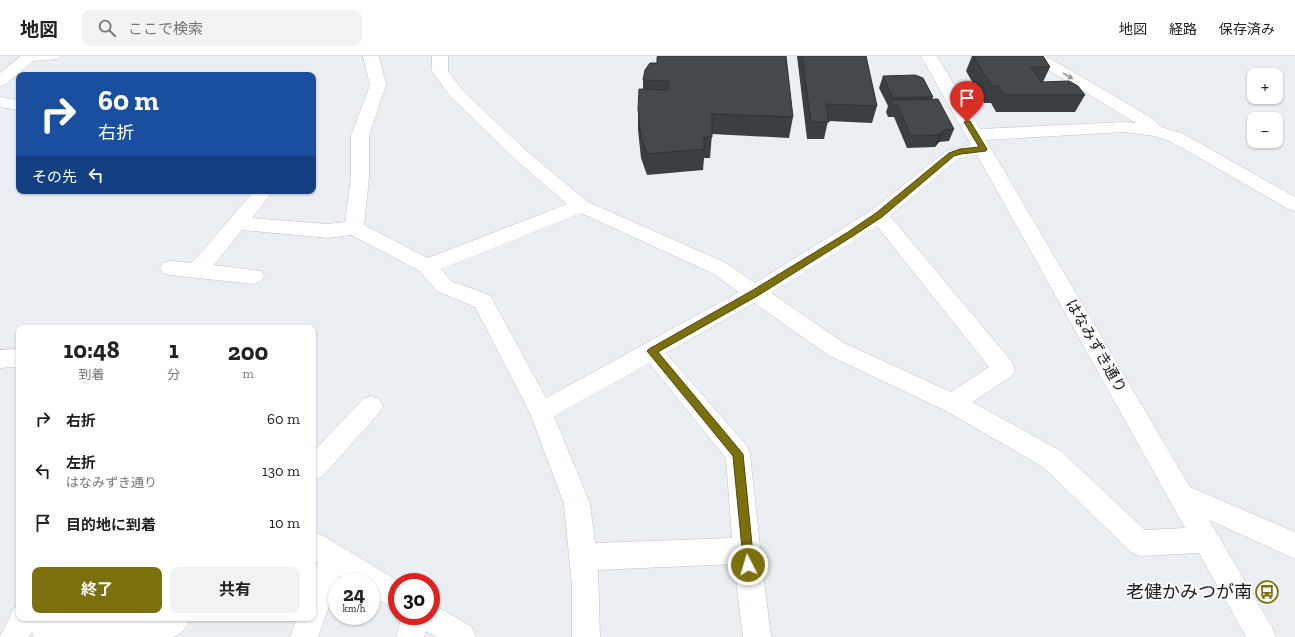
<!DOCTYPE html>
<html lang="ja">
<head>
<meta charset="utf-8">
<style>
  body { margin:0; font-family:"Zilla Slab","Noto Sans JP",serif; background:#f2f2f2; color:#222; height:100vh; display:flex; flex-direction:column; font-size:15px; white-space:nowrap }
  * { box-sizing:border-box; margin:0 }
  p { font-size:13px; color:#767676 }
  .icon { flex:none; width:22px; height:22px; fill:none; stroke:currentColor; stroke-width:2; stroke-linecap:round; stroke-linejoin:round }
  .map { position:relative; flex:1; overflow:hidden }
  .side { position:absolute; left:16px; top:269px; width:300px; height:296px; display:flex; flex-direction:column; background:#fff; border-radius:8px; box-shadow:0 1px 3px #0004 }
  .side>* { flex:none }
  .banner { position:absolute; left:16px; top:16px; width:300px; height:122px; border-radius:8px; box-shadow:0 1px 3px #0004; background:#1a4fa0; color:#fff; overflow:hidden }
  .tools { position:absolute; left:1247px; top:12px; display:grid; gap:8px }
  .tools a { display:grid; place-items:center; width:36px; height:36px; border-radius:8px; background:#fff; box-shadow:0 1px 3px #0004; font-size:20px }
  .speed { position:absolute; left:328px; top:517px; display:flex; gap:8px; font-size:20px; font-weight:700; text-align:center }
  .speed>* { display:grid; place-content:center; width:52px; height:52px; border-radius:50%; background:#fff; box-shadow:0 1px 3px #0004; line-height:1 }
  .speed small { font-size:10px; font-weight:400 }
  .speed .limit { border:6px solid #d22; background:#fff; color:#111 }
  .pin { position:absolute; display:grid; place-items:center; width:34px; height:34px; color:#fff; margin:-41px -17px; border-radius:50% 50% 50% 0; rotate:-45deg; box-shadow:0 0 4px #0007 }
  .pin .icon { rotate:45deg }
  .me { position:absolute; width:44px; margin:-22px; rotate:355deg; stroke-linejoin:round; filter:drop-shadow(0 0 3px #0008) }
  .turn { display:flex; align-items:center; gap:14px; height:84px; padding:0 16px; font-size:18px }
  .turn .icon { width:52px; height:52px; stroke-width:2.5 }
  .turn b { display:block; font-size:28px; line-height:34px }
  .then { display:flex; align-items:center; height:38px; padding:0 16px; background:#0003; gap:8px; font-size:15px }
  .eta { display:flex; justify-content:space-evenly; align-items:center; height:68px; text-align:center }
  .eta b { font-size:24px; font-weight:700; line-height:28px }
  .action { display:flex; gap:8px; margin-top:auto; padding:8px 16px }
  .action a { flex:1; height:46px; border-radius:8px; background:#7b6f0e; color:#fff; font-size:16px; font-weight:700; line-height:46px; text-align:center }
  .action a+a { background:#f2f2f2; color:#222 }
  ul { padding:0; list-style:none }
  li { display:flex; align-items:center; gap:12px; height:52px; padding:0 16px }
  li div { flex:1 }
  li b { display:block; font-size:15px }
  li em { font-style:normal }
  header { display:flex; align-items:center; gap:24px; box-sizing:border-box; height:56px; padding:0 20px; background:#fff; border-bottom:1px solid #e0e0e0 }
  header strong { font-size:19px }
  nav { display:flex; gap:22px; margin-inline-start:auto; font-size:14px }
  .search { width:280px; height:36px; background:#f2f2f2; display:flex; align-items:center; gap:10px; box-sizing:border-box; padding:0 14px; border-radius:8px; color:#767676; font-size:15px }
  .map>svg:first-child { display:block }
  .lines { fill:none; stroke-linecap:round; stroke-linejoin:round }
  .minor-casing { stroke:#bfc2c7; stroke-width:1 }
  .minor { fill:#fff; fill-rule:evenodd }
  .wall { fill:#3b3f41 }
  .shaded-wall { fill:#303335 }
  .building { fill:#45494c; stroke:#303335 }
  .oneway { fill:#989899 }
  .route { fill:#7b6f0e; stroke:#504809 }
  .labels { text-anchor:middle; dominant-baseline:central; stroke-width:4; stroke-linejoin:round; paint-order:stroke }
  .street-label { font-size:15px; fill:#191b1c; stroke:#fbfcfe }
  .near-poi-label { font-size:18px; fill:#191b1c; stroke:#fbfcfe; text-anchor:end }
</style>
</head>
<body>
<header>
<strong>地図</strong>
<div class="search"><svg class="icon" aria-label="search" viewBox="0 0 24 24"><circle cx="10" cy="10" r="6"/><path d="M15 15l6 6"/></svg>ここで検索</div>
<nav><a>地図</a><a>経路</a><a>保存済み</a></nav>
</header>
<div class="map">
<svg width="1295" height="581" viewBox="0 0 1295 581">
  <rect width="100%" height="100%" fill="#ebeff4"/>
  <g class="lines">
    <g class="minor-casing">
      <g id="minor">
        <path d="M21,0H61L58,3L33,5L6,28L0,30V17Z"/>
        <path d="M363,0H379L386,29L369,80V122L364,169L428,202L567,148L517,105L450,40L432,15V0H448V15L462,34L529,97L588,146L726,207L755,227L872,154L946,95L971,89L921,0H937L980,73L1124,66L1136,67L1030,3L1027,0H1046L1152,62L1161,71L1181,77L1198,86L1295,141V155L1288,153L1186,94L1169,85L1155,80L1124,76L986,84L1190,431L1295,476V503L1209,464L1272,571L1276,581H1246L1199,497L1140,500L1131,496L1043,411L944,354L828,299L754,247L666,297L747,390L750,398L762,509L771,581H743L734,508L598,514L600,581H572V530L564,448L530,357L475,251L437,235L420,215L351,179L328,182L242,174L214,209L261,215L264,220L261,225L254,228L170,219L163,217L160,212L163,207L170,205L192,207L254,135H273L252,162L328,168L345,166L351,122V80L370,29ZM977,99L1185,472L1145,474L1061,395L972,346L1012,320L1015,313L1012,306L890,160L958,103ZM581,157L712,217L739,236L546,342L490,239L451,225L441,213ZM877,170L989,311L951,336L844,287L771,237ZM649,307L726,402L732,482L595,487L590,448L554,360Z"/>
        <path d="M0,41L19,44V54L0,51Z"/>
        <path d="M15,293L19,294V313L13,311L0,312V294Z"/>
        <path d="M371,340L379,343L383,350L379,357L322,421L313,424V396L363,343Z"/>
        <path d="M313,475L322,479L400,526H397V554L371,540V526H349L340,520L318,581H290L297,562H313V520L318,506L313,503Z"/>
        <path d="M431,547L472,571L476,581H436L426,575L424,581H396L402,560H431Z"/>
        <path d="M19,550V562H190C186,572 183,577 173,581H34L32,576L29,581H0L14,552Z"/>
      </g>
    </g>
    <use href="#minor" class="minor"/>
  </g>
  <g class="wall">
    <path d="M797,0H866L877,50L872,67L828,65L824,83H807Z"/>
    <path d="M972,0H1043L1050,11L1043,26L1085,39L1075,56H996L991,47H984L966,15Z"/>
    <path d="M645,14L793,61L789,82L712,78L710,102H704L703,114L647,119L641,102L638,74V53L643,33V24Z"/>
    <path d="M883,20L933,41L932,43L954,73L949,85L939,86L935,91L907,92L894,61H888L886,56L888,50L879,32Z"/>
  </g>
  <path class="shaded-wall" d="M944,74L939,86L935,91L939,79Z"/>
  <g class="building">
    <path d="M658,0H786L793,61L712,58V81H704V93L647,98L641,81L638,53L639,33L668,34V25L643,24L645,14L650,7H657V1Z"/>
    <path d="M802,0H866L877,50L826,48L829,66H811Z"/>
    <path d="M973,0H1043L1050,11H1031L1041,26L1069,25L1078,30L1085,39H1004L998,30H992Z"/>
    <path d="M915,19L923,22L933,41L893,42L883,20Z"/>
    <path d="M938,43L954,73L944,74L939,79L911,80L897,49H892L890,44Z"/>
  </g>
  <defs><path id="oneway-solid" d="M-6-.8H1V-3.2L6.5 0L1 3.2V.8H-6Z"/></defs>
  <use class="oneway" href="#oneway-solid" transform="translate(1068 20) rotate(31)"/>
  <path class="route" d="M965,65H970L987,93L986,95L961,98L954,100L882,161L853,180L759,239L658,296L743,398L754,509L752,513L748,515L744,513L733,400L647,295L649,293L753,234L848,176L876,157L949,97L960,93L979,91L964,66Z"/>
  <defs>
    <g id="bus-ring" transform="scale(1.15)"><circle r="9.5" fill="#fbfcfe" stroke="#7b6f0e" stroke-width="1.5"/><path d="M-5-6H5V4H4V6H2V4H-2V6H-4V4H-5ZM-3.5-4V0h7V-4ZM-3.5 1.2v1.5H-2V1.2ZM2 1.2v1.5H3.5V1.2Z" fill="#7b6f0e"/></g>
  </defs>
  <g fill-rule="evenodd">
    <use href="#bus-ring" x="1267" y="536"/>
  </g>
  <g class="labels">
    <g class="street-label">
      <text transform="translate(1096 290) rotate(60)">はなみずき通り</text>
    </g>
    <g class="near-poi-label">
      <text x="1252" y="536">老健かみつが南</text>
    </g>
  </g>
</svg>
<div class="tools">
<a>+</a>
<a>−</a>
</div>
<div class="speed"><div>24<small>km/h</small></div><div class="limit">30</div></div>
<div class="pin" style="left:967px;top:66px;background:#d93025"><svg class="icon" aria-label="arrive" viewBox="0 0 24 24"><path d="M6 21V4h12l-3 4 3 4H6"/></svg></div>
<svg class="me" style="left:748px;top:509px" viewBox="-20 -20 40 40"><circle r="17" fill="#7b6f0e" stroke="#fff" stroke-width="3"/><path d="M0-11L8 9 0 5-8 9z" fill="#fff"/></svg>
<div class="banner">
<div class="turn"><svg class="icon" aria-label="right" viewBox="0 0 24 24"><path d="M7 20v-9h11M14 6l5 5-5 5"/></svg><div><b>60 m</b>右折</div></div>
<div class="then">その先<svg class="icon" aria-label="left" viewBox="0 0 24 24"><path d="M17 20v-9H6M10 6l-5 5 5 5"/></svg></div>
</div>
<section class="side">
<div class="eta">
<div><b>10:48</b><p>到着</p></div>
<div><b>1</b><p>分</p></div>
<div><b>200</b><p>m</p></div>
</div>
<ul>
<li><svg class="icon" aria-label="right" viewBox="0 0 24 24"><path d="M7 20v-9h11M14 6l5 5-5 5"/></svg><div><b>右折</b></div><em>60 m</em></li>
<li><svg class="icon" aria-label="left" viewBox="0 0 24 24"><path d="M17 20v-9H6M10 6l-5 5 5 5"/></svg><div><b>左折</b><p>はなみずき通り</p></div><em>130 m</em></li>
<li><svg class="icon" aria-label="arrive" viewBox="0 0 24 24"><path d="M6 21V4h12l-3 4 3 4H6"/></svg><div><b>目的地に到着</b></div><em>10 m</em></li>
</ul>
<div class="action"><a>終了</a><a>共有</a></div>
</section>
</div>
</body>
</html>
